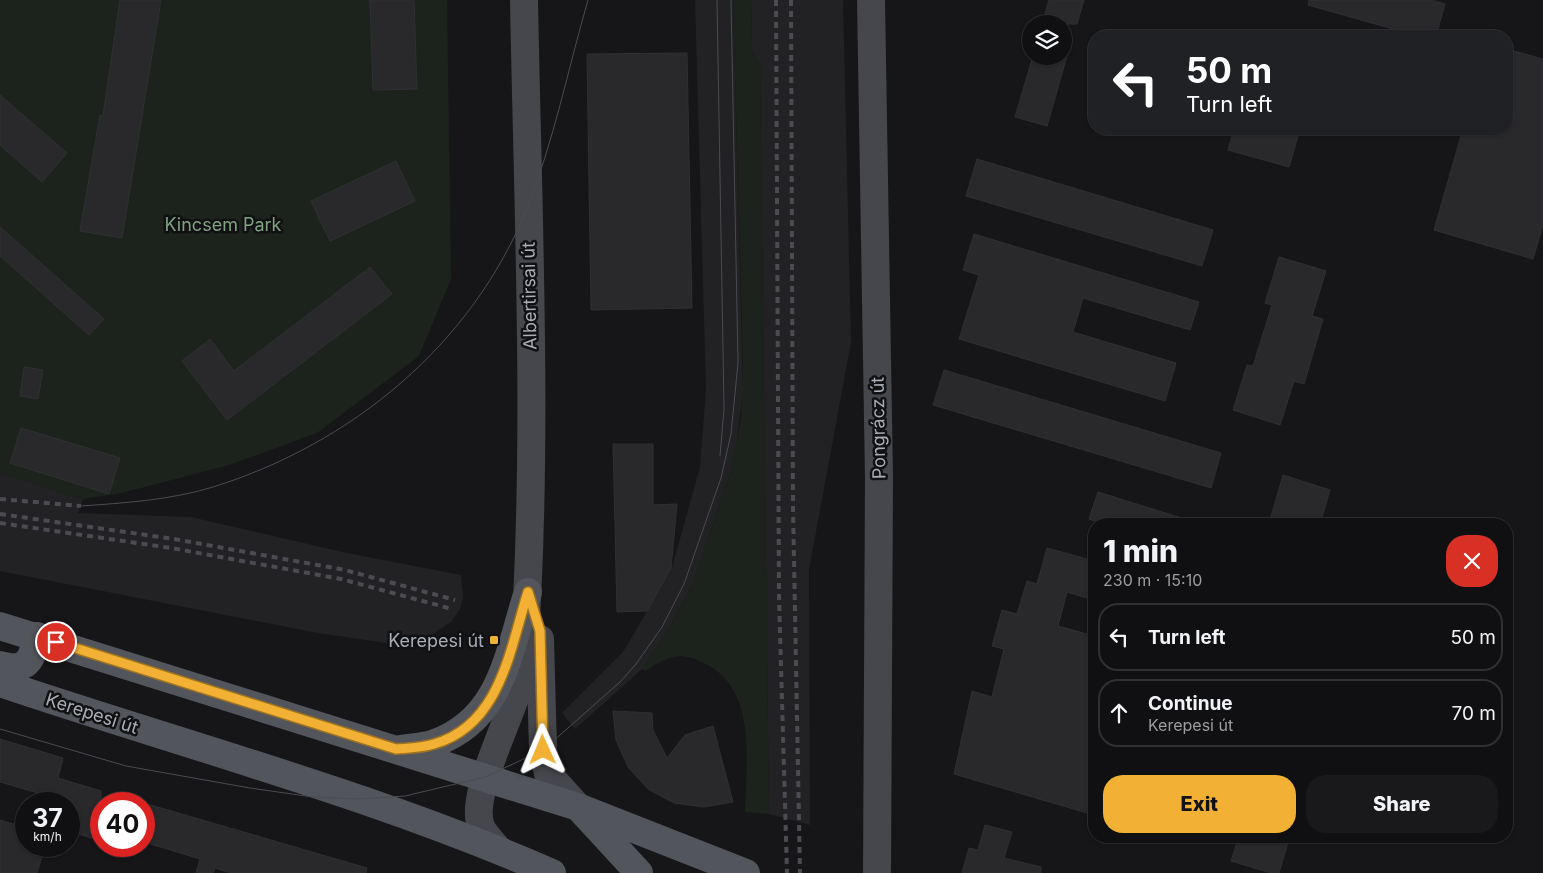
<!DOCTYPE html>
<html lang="en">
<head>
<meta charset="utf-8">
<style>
  body { margin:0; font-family:Inter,sans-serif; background:#19191b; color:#f1f3f6; height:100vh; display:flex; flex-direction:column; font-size:19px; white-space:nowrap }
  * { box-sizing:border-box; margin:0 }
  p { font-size:16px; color:#9c9d9f }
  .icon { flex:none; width:28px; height:28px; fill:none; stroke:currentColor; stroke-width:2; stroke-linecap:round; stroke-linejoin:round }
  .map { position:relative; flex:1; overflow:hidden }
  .details { position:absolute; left:1088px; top:518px; width:425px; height:325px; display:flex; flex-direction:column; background:#101012; border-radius:20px; box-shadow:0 1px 4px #0004,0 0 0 1px #303032 }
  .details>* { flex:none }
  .hud { position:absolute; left:1088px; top:30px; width:425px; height:105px; border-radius:20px; box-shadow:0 1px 4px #0004,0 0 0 1px #303032; background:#202124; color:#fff; overflow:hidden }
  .fabs { position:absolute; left:1022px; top:15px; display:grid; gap:10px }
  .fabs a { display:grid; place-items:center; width:50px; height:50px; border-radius:50%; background:#101012; box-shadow:0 1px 4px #0004,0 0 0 1px #303032; font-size:25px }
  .speed { position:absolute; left:15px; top:792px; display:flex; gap:10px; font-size:25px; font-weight:700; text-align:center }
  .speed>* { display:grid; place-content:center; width:65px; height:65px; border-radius:50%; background:#101012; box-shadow:0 1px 4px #0004,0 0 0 1px #303032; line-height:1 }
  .speed small { font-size:12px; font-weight:400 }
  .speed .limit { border:8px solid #d22; background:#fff; color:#111 }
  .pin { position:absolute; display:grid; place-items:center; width:42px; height:42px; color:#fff; margin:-21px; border:2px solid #fff; border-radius:50%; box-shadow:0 1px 5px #0007 }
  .me { position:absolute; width:55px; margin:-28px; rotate:359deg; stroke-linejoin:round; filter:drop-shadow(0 0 4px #0008) }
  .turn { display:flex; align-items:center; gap:18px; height:105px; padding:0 15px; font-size:22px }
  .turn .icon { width:65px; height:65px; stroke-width:2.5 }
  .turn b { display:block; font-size:35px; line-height:42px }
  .round { display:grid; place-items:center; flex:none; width:52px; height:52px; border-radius:20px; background:#19191b }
  .summary { display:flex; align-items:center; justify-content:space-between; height:85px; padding:0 15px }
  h1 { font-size:30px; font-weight:800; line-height:38px }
  .action { display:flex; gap:10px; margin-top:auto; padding:10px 15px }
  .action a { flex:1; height:58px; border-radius:20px; background:#f2b134; color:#111; font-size:20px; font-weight:800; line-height:58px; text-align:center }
  .action a+a { background:#19191b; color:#f1f3f6 }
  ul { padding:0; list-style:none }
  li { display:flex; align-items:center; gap:15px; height:68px; margin:0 10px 8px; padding:0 5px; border:2px solid #303032; border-radius:20px }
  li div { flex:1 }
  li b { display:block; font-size:19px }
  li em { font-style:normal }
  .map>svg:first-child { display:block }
  .built { fill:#222225 }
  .green { fill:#1c231d }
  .building { fill:#29292c; stroke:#303034 }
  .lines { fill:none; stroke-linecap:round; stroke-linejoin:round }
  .secondary { stroke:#45474d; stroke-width:28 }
  .primary { stroke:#53555c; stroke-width:28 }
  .tram { stroke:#4a4c52; stroke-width:1 }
  .rail { stroke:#4a4c52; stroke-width:4; stroke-dasharray:6 5; stroke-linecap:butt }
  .route-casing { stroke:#9d7322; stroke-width:12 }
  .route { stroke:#f2b134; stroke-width:9 }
  .poi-dot { fill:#f2b134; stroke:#111113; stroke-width:2 }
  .labels { text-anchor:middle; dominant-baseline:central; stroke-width:5; stroke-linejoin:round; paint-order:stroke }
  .park-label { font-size:18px; fill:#7fa381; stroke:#111113 }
  .street-label { font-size:18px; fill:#a8adb8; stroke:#111113 }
  .poi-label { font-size:18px; fill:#a8adb8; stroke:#111113; text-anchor:end }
</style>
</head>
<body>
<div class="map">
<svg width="1543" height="873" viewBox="0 0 1543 873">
  <rect width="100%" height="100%" fill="#161618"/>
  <g class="built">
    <path d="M695,0H733L743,391L736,447L730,475L693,583L670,627L642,669L575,729L562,713L623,652L671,571L700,467L706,389Z"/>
    <path d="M752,0H843L851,342L809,570L810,825L769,814L760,64L751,49Z"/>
    <path d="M0,473L83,499L78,513L191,517L347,553L461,575L463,597L460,609L451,622L425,639L386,643L318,633L0,571Z"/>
  </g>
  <g class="green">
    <path d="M0,0H447L451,279L419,356L317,433L229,465L122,493L83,499L0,473Z"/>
    <path d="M733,0H752L751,49L760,64L769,814L745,812C746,762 758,689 704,663C678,650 668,657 645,671L642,669L670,627L693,583L730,475L741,419L743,364Z"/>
  </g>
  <g class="building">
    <path d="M120,0H161L122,238L80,231L100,115L103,116Z"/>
    <path d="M370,0H414L417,89L373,90Z"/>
    <path d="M1049,0H1084L1077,24H1042Z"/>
    <path d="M1309,0H1431L1445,4L1436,36H1418L1308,5Z"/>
    <path d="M1506,49L1543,59V225L1533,259L1434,230L1463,129H1506Z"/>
    <path d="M687,53L692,308L591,310L587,54Z"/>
    <path d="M1033,56H1067L1047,126L1015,117Z"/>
    <path d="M0,95L67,153L42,182L0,145Z"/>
    <path d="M1234,129H1300L1289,167L1228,150Z"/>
    <path d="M977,159L1213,230L1202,266L966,196Z"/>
    <path d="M396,161L415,201L330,241L311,201Z"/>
    <path d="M0,227L104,319L89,335L0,256Z"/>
    <path d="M974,234L1199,302L1190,330L1083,298L1073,332L1176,363L1165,401L959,339L979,275L963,270Z"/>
    <path d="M1279,257L1326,271L1312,316L1323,319L1304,384L1294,381L1280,425L1233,410L1247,365L1253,366L1272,305L1265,303Z"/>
    <path d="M370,267L392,294L227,420L182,361L210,339L234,371Z"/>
    <path d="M24,367L43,370L38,399L20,396Z"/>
    <path d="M944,370L1221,453L1211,488L933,405Z"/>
    <path d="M21,428L120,458L109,494L10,463Z"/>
    <path d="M613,444H653V505L677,504L671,569L647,611L617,612Z"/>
    <path d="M1283,475L1330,490L1320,524H1269Z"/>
    <path d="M1098,492L1188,520L1187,524H1104L1089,519Z"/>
    <path d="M1047,548L1094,561V600L1067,592L1058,626L1094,636V815L954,774L972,691L992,697L1004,649L992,646L1002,610L1017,614L1027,581L1037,584Z"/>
    <path d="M613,711L652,713L653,730L667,758L685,735L713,726L733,802L704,807L674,803L648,789L628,767L616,740Z"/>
    <path d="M0,739L63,758L58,778L101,791V841L69,831V804H60L62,800L0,782Z"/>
    <path d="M144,803L367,868L366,873H231L215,868L213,873H196L200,859L144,842Z"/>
    <path d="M0,820L26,828V846H45L37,873H0Z"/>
    <path d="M985,825L1012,832L1004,858L1041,867V873H962L969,848L978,850Z"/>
    <path d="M1239,836H1290L1279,873H1271L1231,861Z"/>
  </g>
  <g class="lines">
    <g class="secondary">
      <path d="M871,0L879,478L877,873"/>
      <path d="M540,639L543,750L548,774L578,807"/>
      <path d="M498,849C493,843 486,836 482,829C465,796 520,705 523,667C539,445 528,222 524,0"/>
    </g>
    <g class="primary">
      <path d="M0,626L578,807L746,873"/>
      <path d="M0,665C27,672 32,661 37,636"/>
      <path d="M0,683C184,745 374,795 552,873"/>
      <path d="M401,749C412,747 425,747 435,743C503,718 508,652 528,592"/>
      <path d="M581,810L639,873"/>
    </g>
    <g class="tram">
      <path d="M717,0L724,409L720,456"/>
      <path d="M81,506C124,503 171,500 213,487C351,444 472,345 527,208C554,141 568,69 588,0"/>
      <path d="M0,729L126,766L250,788L313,797L360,799L405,796L485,777L543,750L620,682L636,664L662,627L684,584L721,478L731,434L738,363L731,0"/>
    </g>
    <g class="rail">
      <path d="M776,0L779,597L787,873"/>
      <path d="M791,0L793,507L800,873"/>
      <path d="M0,499L81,506"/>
      <path d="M0,514L174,539L345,570L455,600"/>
      <path d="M0,523L171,548L341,579L452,609"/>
    </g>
  </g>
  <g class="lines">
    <g class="route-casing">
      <path id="route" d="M56,642L396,749C408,748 422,748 434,744C501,725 510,648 528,592L540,631L543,750"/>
    </g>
    <use href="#route" class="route"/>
  </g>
  <rect class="poi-dot" x="489" y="635" width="10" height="10" rx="2.5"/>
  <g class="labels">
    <g class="park-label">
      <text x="223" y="224">Kincsem Park</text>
    </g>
    <g class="street-label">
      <text transform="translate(529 296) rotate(-91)">Albertirsai út</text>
      <text transform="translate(878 428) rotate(-91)">Pongrácz út</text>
      <text transform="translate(92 713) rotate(18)">Kerepesi út</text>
    </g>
    <g class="poi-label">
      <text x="484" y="640">Kerepesi út</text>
    </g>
  </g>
</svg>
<div class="fabs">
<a><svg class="icon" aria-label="layers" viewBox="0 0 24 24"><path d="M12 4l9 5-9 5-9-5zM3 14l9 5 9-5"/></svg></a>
</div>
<div class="speed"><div>37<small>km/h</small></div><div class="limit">40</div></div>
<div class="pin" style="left:56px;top:642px;background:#d93025"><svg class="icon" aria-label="arrive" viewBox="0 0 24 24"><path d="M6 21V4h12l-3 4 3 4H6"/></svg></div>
<svg class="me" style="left:543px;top:750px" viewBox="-20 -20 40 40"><path d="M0-17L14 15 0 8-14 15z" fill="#f2b134" stroke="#fff" stroke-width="4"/></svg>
<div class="hud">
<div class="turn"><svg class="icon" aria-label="left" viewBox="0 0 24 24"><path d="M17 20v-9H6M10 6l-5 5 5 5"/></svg><div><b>50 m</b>Turn left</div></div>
</div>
<section class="details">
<div class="summary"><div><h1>1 min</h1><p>230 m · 15:10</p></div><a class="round" style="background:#d93025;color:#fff"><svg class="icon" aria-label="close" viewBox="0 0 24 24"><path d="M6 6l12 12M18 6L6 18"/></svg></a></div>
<ul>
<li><svg class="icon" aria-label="left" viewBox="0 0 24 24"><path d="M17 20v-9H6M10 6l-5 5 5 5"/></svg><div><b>Turn left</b></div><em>50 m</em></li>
<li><svg class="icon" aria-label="ahead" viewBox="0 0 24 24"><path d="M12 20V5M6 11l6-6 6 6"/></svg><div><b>Continue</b><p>Kerepesi út</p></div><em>70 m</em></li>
</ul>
<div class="action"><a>Exit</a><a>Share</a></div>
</section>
</div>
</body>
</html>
